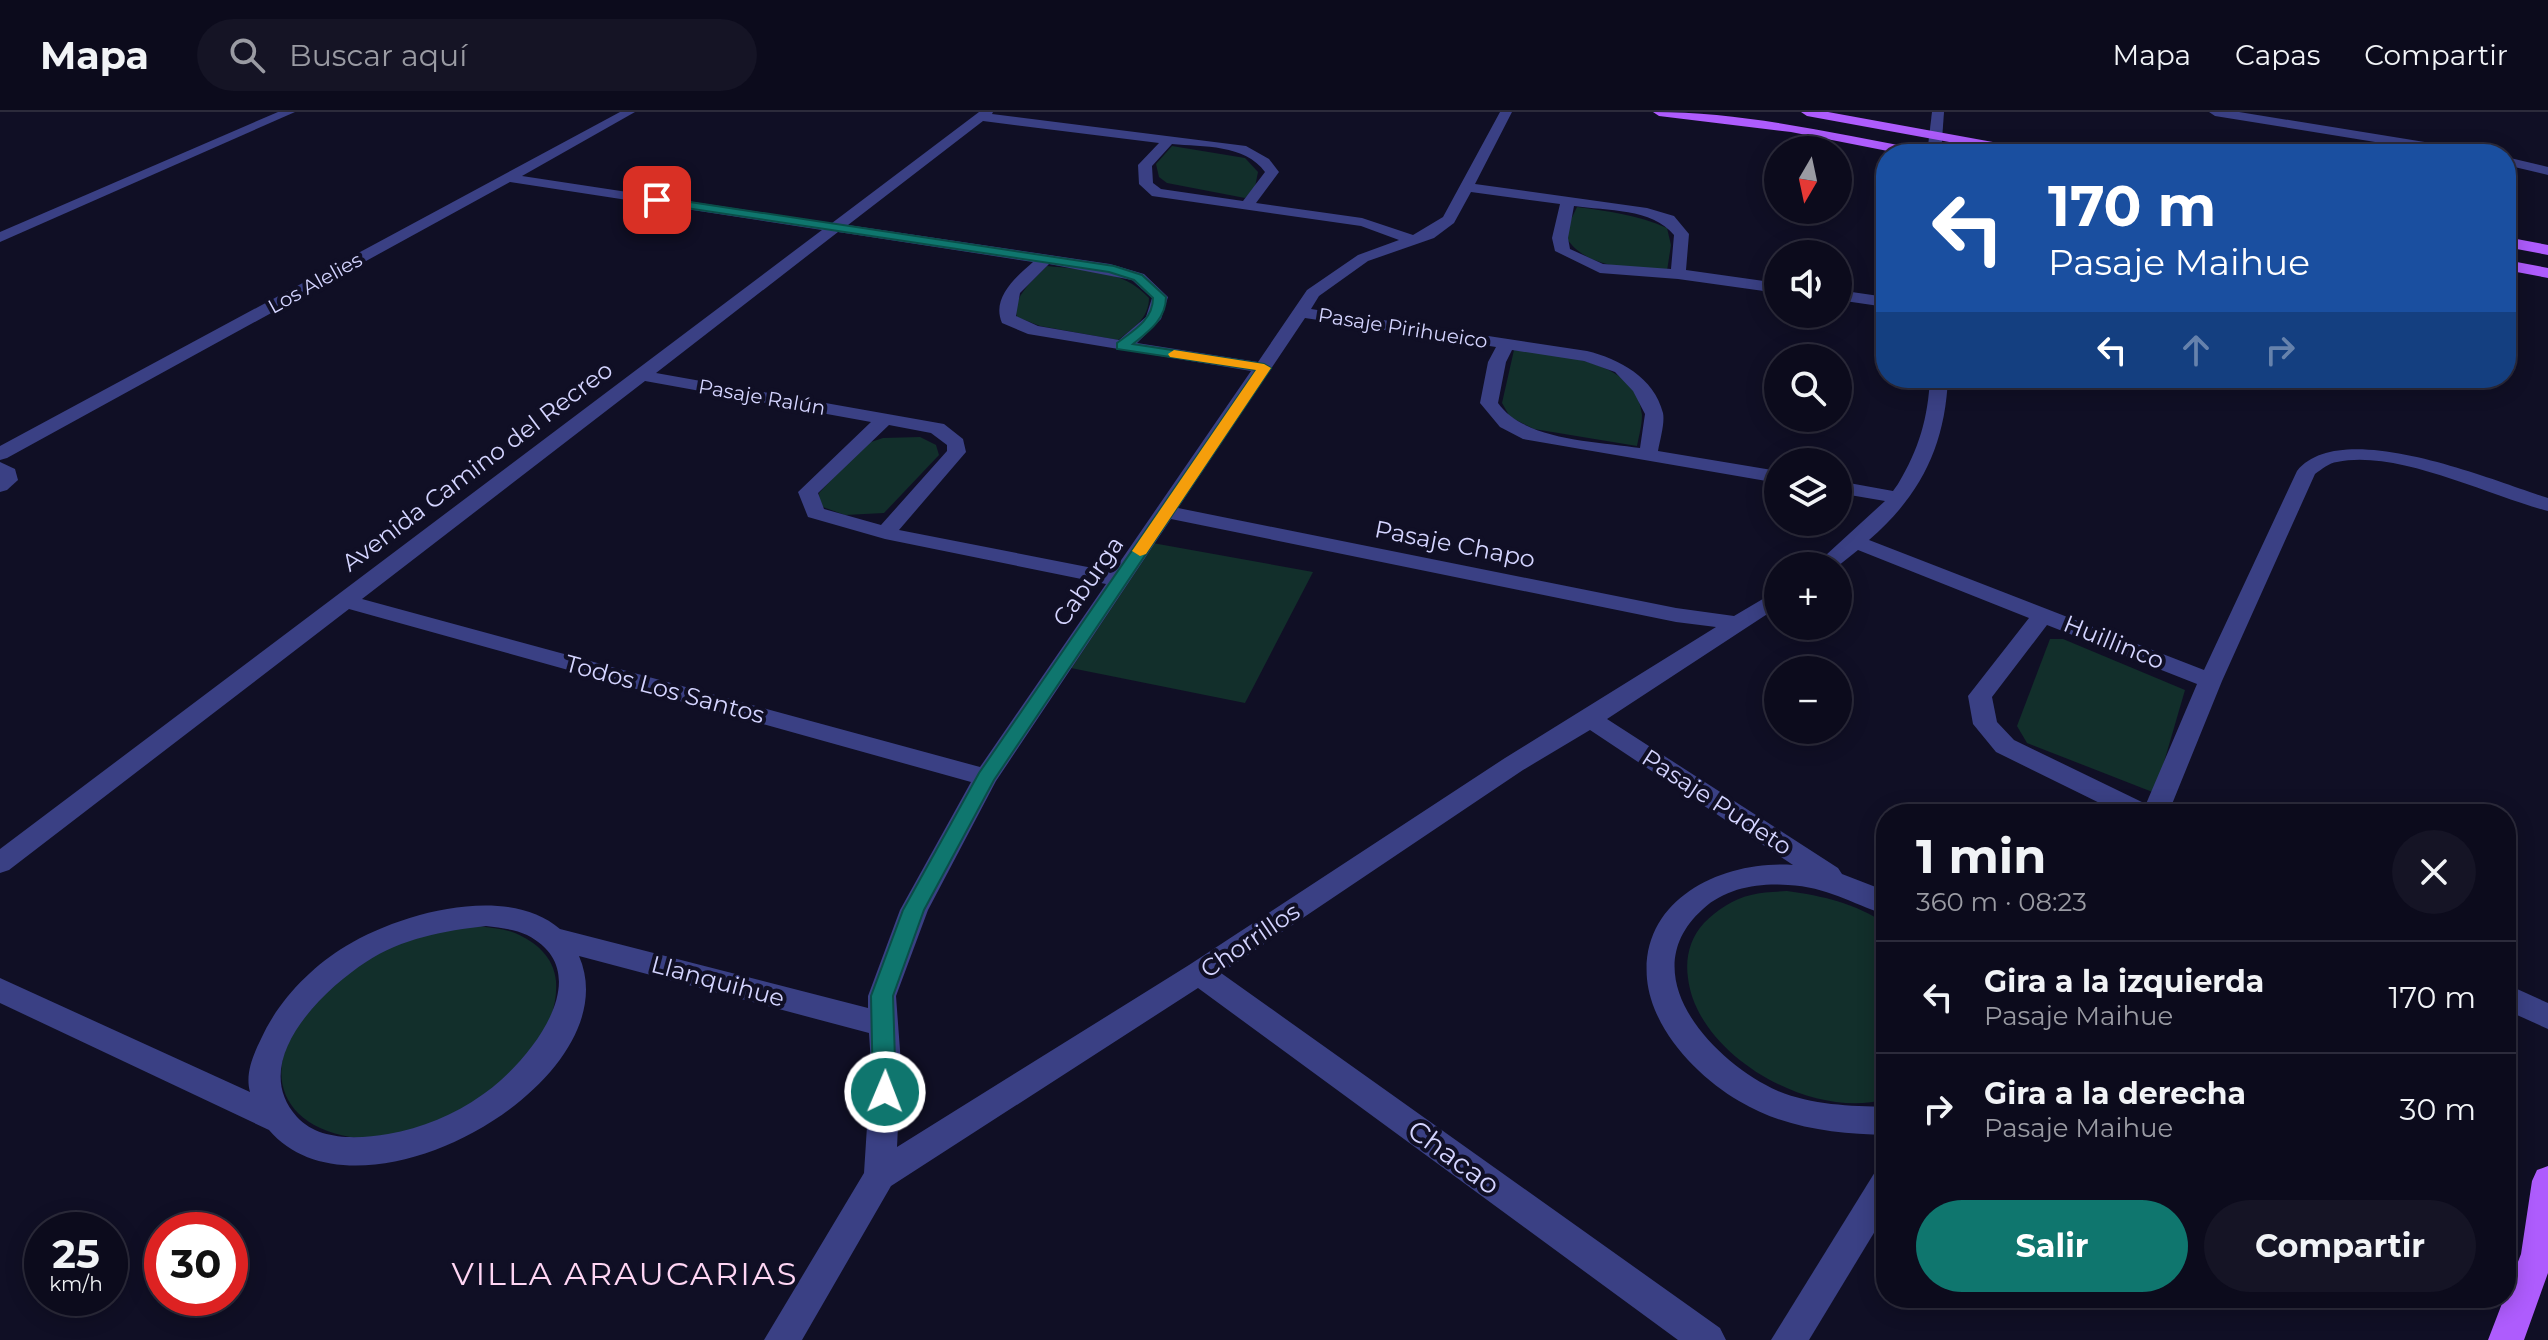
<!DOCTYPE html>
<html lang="es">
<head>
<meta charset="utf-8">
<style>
  body { margin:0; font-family:Montserrat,sans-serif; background:#151425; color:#f1f3f6; height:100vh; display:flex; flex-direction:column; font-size:30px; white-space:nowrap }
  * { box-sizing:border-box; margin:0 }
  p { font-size:26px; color:#9a9ba3 }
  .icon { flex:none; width:44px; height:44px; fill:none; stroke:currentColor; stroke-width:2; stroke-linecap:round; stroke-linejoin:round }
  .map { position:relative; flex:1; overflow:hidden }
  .panel { position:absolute; left:1876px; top:692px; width:640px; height:504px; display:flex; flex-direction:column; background:#0c0b1c; border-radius:32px; box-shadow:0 4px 20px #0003,0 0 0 2px #2c2b3b }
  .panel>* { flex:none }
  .banner { position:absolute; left:1876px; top:32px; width:640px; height:244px; border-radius:32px; box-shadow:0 4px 20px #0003,0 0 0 2px #2c2b3b; background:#1a4fa0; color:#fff; overflow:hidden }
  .needle { width:52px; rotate:189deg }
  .controls { position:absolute; left:1764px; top:24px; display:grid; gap:16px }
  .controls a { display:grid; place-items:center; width:88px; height:88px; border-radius:50%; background:#0c0b1c; box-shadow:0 4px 20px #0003,0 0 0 2px #2c2b3b; font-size:40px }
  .speed { position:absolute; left:24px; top:1100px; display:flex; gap:16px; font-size:40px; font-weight:700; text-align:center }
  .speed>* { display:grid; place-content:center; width:104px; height:104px; border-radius:50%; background:#0c0b1c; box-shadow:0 4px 20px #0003,0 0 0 2px #2c2b3b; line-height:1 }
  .speed small { font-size:20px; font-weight:400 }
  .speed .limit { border:12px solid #d22; background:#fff; color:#111 }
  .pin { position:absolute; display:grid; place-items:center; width:68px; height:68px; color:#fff; margin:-34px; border-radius:16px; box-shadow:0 4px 12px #0006 }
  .me { position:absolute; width:88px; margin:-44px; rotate:1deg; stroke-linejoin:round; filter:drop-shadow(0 0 6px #0008) }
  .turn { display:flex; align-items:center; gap:28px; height:168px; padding:0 40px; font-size:36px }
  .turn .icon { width:104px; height:104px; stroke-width:2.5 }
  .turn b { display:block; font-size:56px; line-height:68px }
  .lanes { display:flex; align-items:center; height:76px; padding:0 40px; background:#0003; justify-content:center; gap:40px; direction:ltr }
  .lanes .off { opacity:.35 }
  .round { display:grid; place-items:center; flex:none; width:84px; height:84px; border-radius:42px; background:#151425 }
  .overview { display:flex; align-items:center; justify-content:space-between; height:136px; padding:0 40px }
  h1 { font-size:48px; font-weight:700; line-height:60px }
  .button { display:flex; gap:16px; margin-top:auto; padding:16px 40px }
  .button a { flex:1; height:92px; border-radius:48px; background:#0f766e; color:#fff; font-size:32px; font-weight:700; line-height:92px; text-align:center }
  .button a+a { background:#151425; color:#f1f3f6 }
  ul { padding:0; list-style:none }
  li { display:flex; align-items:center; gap:24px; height:112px; padding:0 40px; border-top:2px solid #2c2b3b }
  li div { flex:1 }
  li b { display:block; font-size:30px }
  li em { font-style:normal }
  header { display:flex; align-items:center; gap:48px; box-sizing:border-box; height:112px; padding:0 40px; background:#0c0b1c; border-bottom:2px solid #2c2b3b }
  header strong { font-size:38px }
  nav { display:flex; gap:44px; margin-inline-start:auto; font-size:28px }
  .search { width:560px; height:72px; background:#151425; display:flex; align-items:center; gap:20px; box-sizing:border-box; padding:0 28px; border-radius:44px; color:#9a9ba3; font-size:30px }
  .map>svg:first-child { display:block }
  .green { fill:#122f2b }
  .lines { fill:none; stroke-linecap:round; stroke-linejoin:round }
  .minor { fill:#3a4084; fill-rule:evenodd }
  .major { fill:#ae5cfd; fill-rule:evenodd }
  .route { fill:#0f766e; stroke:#0a4d48; stroke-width:2 }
  .slow { fill:#f59e0b }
  .labels { text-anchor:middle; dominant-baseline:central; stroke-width:8; stroke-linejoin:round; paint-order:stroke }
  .far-street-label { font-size:20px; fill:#d4d4ff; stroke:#100f25 }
  .street-label { font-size:24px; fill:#d4d4ff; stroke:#100f25 }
  .near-street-label { font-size:28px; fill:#d4d4ff; stroke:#100f25 }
  .near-neighbourhood-label { font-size:32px; letter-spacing:2px; fill:#ffd6f4; stroke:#100f25 }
</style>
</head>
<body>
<header>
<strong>Mapa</strong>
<div class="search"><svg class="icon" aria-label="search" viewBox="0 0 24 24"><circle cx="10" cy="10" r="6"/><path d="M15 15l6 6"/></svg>Buscar aquí</div>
<nav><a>Mapa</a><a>Capas</a><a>Compartir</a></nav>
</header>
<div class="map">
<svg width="2548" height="1228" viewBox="0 0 2548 1228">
  <rect width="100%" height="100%" fill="#100f25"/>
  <g class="green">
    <path d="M1172,34L1245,46L1258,60L1255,75L1245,86L1167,71L1159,65L1156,52Z"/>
    <path d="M1577,95C1608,99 1638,103 1667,116L1671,133L1667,159C1629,155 1584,158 1564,122Z"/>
    <path d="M1047,154C1084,158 1123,157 1149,186C1149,206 1133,217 1118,228L1040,214L1017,205C1011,185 1035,167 1047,154Z"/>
    <path d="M1514,238C1556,244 1637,246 1642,303C1642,313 1639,324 1637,334L1534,317L1510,305L1502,291Z"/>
    <path d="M920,325L936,333L939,343L884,401L845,403L820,394L819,381L865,332L883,326Z"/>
    <path d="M1147,430L1313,460L1245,591L1061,554Z"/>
    <path d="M2050,527H2063L2185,578L2155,681L2027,631L2017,614Z"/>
    <path d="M1787,779C1823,784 1855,791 1886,812V987C1813,1009 1697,944 1688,866C1685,846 1690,826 1704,811C1717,798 1733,787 1751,783C1762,780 1775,780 1787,779Z"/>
    <path d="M480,814C491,816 505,817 515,821C536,830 554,845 556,869C562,956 428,1038 350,1025C281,1013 262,961 302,905C317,884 338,866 359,851C395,826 437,818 480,814Z"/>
  </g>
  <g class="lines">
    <g class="minor">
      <path d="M278,0H295L0,130V120Z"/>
      <path d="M620,0H635L522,64L832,111L979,0H993L992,2L1246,34L1269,47L1279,60L1256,91L1362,106L1413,123L1443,105L1500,0H1512L1475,72L1647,96L1674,104L1689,122L1686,158L1778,171V181L1678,167L1600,161L1555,139L1552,126L1560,92L1471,80L1454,111L1434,126L1368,149L1319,184L1311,197L1587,239C1619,247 1654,265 1663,301C1665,311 1660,328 1658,339L1778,359V371L1523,327L1500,315L1480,291L1488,250L1496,235L1305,206L1178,396L1676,496L1734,504L1778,478V495L1607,607L1838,756L1842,762L1886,779V803C1851,791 1827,775 1788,773C1758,771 1726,776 1703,797C1630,862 1713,950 1778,979C1812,993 1850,994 1886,995V1023C1836,1022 1784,1016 1739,989C1698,965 1652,918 1647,867C1640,786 1724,748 1793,753L1590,618L1523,658L1221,861L1720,1216L1726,1228H1678L1198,876L891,1074L802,1228H764L864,1061L871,952L869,921L579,844C633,968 360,1125 269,1018L0,891V866L250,980C245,962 253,943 261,927C278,889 311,855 346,834C400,801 507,771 560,817L868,896V884L900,798L971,670L349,497L9,758L0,761V737L822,118L510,70L7,346L0,348V334ZM983,9L1159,31L1138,53L1139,72L1152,84L1361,114L1399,128L1358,143L1307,178L1258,250L1137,231L1161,207L1168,185L1144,162L1110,152L848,113ZM1172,32C1203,35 1245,32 1265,60L1243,89L1161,77L1153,71L1152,54ZM1574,94C1607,99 1652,96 1674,123L1671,157L1603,152L1570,137L1568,126ZM838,120L1033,150C1016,165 991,186 1002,211L1028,222L1251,259L1113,460L899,418L966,340L963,327L944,312L656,261ZM1049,152L1132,168L1152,186L1146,205L1119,228L1038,214L1016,204L1020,181ZM1512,238L1584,249L1615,260L1633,279L1645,302L1640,336C1596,329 1525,329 1498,291L1506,250ZM645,269L871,310L798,380L808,405L885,427L1106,472L980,655L362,487ZM889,313L931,321L947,333V339L881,413L824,397L818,381ZM1171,407L1676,510L1716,515L1505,646L1189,853L897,1035L901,952L896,884L928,798L996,669ZM486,814C500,816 515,817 527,823C603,862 525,954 482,983C454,1003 422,1016 388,1022C358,1027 319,1029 297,1005C248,951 320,880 366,850C402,826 444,819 486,814Z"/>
      <path d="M1932,0H1944L1941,42H1927Z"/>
      <path d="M2209,0H2239L2474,38L2481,42H2449L2215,4Z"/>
      <path d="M2506,45L2548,55V63L2506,53Z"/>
      <path d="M1838,178L1886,185V195L1838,188Z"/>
      <path d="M1930,266H1948C1945,335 1920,384 1869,428L2204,558L2297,359C2341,304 2493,369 2548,386V399C2489,384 2397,337 2337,350C2329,351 2322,357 2315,362L2222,569L2168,702H2122L1996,640L1973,612L1968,584L2029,506L1858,438L1838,454H1814L1885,389L1838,381V369L1893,379L1898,372C1919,337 1928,306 1930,266ZM2047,513L2197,572L2146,692L2014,628L1997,610L1992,585Z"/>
      <path d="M0,350L15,357L18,368L7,378L0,380Z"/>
      <path d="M2506,872L2548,891V917L2506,898Z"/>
      <path d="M1886,1056V1101L1809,1228H1771L1875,1060Z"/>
    </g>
    <g class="major">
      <path d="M1653,0C1744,0 1834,21 1924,38L1931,42H1903L1791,20L1659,4Z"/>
      <path d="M1801,0H1828L2037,38L2044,42H2015L1807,4Z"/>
      <path d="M2506,125L2548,133V143L2506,135Z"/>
      <path d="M2506,148L2548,156V166L2506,158Z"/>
      <path d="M2548,1054V1161L2524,1228H2488L2521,1142L2532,1069L2537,1058Z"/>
    </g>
  </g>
  <path class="route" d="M657,85L1114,154L1142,163L1166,185C1166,207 1149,219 1133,232L1264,252L1271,256L994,668L924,798L893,884L896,980L893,987L885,990L876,987L873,980L871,884L903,798L979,661L1256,258L1117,237V231C1133,219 1153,208 1153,186L1134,168L1109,160L653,91V86Z"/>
  <path class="slow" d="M1174,238L1264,252L1271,256L1146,442L1140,444L1132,439L1256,258L1170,245L1168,242Z"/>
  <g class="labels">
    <g class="far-street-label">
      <text transform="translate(315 171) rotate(-29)">Los Alelies</text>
      <text transform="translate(1403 216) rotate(9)">Pasaje Pirihueico</text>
      <text transform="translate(762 285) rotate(10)">Pasaje Ralún</text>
    </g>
    <g class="street-label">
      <text transform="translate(477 354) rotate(-37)">Avenida Camino del Recreo</text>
      <text transform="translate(1455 432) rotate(11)">Pasaje Chapo</text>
      <text transform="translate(1088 469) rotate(-55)">Caburga</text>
      <text transform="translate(2114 530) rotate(22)">Huillinco</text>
      <text transform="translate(665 577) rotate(15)">Todos Los Santos</text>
      <text transform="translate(1717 690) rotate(33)">Pasaje Pudeto</text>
      <text transform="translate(1250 828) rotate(-34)">Chorrillos</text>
      <text transform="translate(718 869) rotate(15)">Llanquihue</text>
    </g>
    <g class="near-street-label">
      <text transform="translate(1454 1045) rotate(36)">Chacao</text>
    </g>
    <g class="near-neighbourhood-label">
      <text x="625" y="1161">VILLA ARAUCARIAS</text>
    </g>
  </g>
</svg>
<div class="controls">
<a><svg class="needle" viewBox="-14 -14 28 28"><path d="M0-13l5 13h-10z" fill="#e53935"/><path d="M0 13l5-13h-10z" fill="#9a9ba3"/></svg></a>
<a><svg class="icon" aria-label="sound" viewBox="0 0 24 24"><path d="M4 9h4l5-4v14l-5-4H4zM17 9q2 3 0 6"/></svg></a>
<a><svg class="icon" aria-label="search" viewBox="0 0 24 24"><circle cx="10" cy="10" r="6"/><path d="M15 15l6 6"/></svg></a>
<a><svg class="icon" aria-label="layers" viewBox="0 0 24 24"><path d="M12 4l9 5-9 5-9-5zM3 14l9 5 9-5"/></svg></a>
<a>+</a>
<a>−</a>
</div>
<div class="speed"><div>25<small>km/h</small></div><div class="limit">30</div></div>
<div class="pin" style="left:657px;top:88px;background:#d93025"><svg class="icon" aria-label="arrive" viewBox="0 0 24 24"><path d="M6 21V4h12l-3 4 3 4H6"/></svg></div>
<svg class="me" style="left:885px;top:980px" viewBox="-20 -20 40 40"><circle r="17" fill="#0f766e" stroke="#fff" stroke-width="3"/><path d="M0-11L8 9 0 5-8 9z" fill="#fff"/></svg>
<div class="banner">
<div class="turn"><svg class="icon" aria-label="left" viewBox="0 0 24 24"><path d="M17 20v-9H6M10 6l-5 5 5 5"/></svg><div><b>170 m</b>Pasaje Maihue</div></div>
<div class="lanes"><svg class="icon" aria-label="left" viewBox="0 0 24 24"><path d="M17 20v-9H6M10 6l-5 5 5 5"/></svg><svg class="icon off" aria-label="ahead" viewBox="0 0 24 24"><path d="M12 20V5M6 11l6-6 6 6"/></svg><svg class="icon off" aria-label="right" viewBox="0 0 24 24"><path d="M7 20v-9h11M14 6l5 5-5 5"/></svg></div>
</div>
<section class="panel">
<div class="overview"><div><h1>1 min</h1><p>360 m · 08:23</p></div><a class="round"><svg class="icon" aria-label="close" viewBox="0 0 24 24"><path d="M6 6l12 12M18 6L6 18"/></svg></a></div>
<ul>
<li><svg class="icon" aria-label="left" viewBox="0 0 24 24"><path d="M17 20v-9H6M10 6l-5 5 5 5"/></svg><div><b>Gira a la izquierda</b><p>Pasaje Maihue</p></div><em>170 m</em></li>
<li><svg class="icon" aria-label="right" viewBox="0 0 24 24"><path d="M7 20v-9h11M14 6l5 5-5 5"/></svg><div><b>Gira a la derecha</b><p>Pasaje Maihue</p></div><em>30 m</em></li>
</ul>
<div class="button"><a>Salir</a><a>Compartir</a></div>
</section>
</div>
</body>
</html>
